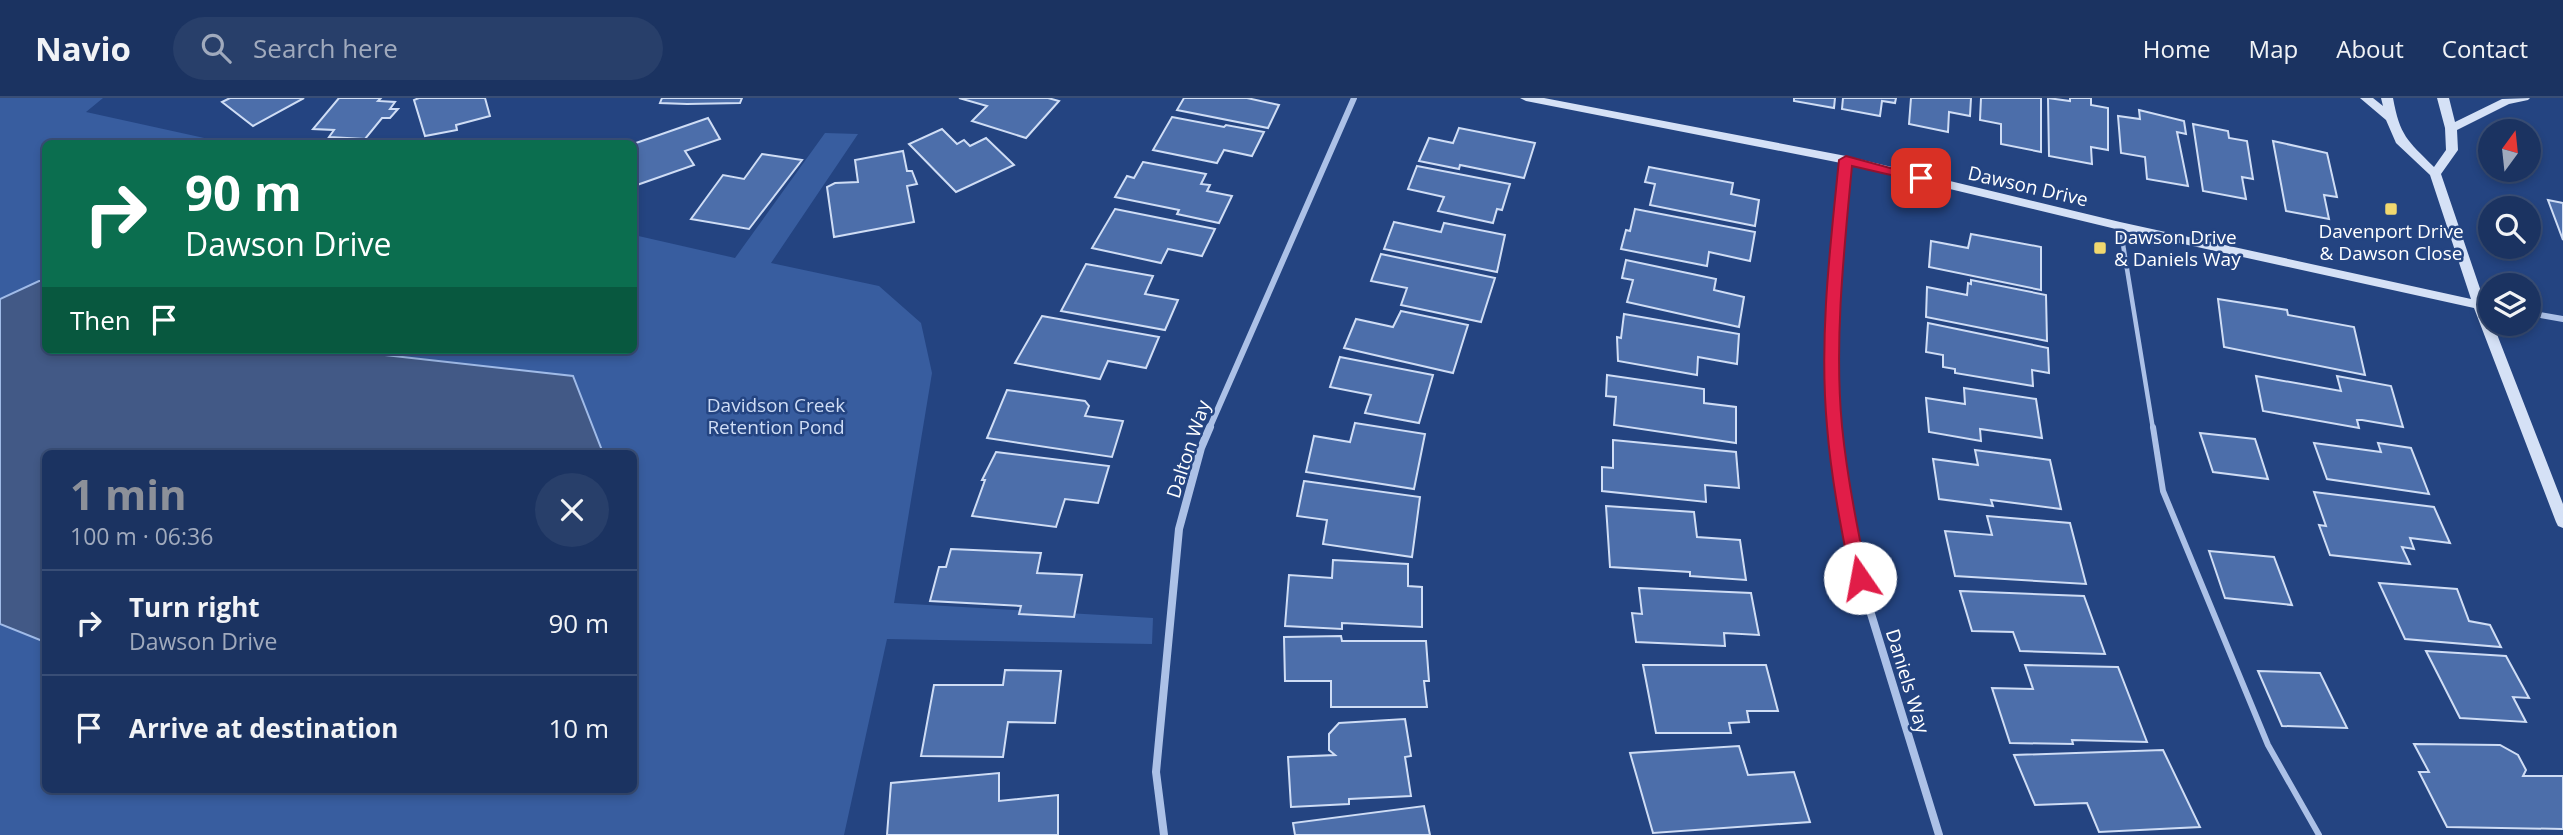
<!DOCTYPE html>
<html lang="en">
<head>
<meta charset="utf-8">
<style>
  body { margin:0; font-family:"Open Sans",sans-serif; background:#283f6a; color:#f1f3f6; height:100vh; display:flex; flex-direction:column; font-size:26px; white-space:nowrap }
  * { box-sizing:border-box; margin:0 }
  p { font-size:23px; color:#a0aabd }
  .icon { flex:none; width:38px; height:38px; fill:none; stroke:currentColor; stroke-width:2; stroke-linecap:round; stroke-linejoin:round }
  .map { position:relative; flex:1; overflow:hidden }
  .drawer { position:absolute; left:42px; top:352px; width:595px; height:343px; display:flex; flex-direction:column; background:#1b3361; border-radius:10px; box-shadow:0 4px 10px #0003,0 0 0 2px #394e76 }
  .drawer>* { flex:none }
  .hud { position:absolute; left:42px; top:42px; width:595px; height:214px; border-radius:10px; box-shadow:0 4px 10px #0003,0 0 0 2px #394e76; background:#0b6e4f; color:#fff; overflow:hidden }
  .needle { width:46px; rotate:15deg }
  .buttons { position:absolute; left:2478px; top:21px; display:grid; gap:14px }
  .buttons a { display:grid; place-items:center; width:63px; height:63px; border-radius:50%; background:#1b3361; box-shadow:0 4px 10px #0003,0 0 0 2px #394e76; font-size:35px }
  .pin { position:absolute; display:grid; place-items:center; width:60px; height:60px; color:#fff; margin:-30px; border-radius:14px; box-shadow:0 4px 10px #0006 }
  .me { position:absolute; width:77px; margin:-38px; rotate:348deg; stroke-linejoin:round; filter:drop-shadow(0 0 5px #0008) }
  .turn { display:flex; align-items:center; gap:24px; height:147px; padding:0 28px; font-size:32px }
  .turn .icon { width:91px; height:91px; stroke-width:2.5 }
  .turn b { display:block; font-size:49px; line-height:60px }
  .then { display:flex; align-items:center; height:66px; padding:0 28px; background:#0003; gap:14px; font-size:26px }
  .round { display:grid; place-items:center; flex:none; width:74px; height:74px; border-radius:37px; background:#283f6a }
  .overview { display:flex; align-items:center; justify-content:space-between; height:119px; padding:0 28px }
  h1 { font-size:42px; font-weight:700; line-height:52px; color:#8c9099 }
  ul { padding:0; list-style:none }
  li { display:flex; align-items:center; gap:21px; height:105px; padding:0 28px; border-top:2px solid #394e76 }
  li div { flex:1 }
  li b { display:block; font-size:26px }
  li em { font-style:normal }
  header { display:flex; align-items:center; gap:42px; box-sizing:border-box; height:98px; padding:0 35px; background:#1b3361; border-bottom:2px solid #394e76 }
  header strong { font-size:33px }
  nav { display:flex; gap:38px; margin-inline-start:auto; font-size:24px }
  .search { width:490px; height:63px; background:#283f6a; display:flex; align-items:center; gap:18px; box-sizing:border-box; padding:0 24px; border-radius:38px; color:#a0aabd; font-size:26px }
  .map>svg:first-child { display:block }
  .green { fill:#385d9f; fill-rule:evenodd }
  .water { fill:#425986; stroke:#a0bbe8; stroke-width:2 }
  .building { fill:#4c6eaa; stroke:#cfddf5; stroke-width:2 }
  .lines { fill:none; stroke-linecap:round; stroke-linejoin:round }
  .lane-far1 { stroke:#acc1e7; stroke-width:4.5 }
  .lane { stroke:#acc1e7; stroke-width:6 }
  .street-far1 { stroke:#acc1e7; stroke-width:6 }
  .street { stroke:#acc1e7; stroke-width:8 }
  .secondary { fill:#d5e1f6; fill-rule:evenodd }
  .route { fill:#e11d48; stroke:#92132f; stroke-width:2 }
  .poi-dot { fill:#f1d86f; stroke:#244481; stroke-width:2.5 }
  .labels { text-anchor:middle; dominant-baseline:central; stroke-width:5; stroke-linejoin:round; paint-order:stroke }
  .street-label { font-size:19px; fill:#fff; stroke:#244481 }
  .poi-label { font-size:19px; fill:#fff; stroke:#244481 }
  .park-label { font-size:19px; fill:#cfddf5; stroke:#244481 }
</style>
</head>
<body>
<header>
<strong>Navio</strong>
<div class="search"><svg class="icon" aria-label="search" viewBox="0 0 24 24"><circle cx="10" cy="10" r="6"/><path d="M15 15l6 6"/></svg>Search here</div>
<nav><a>Home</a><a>Map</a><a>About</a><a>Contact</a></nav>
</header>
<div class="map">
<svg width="2563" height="737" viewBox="0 0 2563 737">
  <rect width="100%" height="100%" fill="#244481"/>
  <path class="green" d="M0,0H103L86,14L227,45L46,46V252H634V137L735,160L825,35L858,36L771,165L879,188L921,225L932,275L894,505L1153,520L1152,546L887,541L844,737H0ZM46,355H634V691H46Z"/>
  <path class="water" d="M39,183H45L46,252H340L573,278L603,355H46L45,544L0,526V201Z"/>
  <g class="building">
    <path d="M230,0H304L253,28L222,4Z"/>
    <path d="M339,0H381L378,3L395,4L390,11H398L390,20H382L365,41L329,39L334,32L313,31Z"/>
    <path d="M419,0H485L490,18L456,27L457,32L425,38L414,2Z"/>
    <path d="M662,0H742L740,5L687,6L660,5Z"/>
    <path d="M959,0H1048L1059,3L1026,40L972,23L987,8Z"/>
    <path d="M1184,0H1247L1279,7L1268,30L1177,12Z"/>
    <path d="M1794,0H1835L1834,10L1794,3Z"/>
    <path d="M1843,0H1896L1895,5L1882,3L1880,18L1842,11Z"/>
    <path d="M1911,0H1971L1970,18L1949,14L1948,34L1909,26Z"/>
    <path d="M1981,0H2041V54L2001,46V26L1980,22Z"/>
    <path d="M2048,0L2070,3V0H2091V7L2108,10V52L2091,49L2092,66L2049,58Z"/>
    <path d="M2139,12L2184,23L2186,36L2177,34L2188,88L2147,81L2145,59L2121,55L2118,18L2140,21Z"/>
    <path d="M1172,19L1224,29L1226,27L1264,34L1252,58L1224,52L1217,65L1153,52Z"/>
    <path d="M708,20L720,41L685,53L694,67L634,88L633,46Z"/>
    <path d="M2193,26L2228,33L2229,40L2247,43L2253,81L2242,79L2246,101L2203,93Z"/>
    <path d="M1459,30L1535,45L1524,80L1460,67L1459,71L1419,63L1429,40L1453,45Z"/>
    <path d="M942,31L957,46L964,42L970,48L986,40L1014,67L956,94L909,46Z"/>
    <path d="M2273,43L2327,55L2337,99L2324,97L2329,121L2286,113Z"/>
    <path d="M903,53L907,73H912L917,86L907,88L914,124L834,139L827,89L835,85L858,84L855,62Z"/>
    <path d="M762,56L802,62L749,131L691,121L723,77L744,81Z"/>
    <path d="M1143,64L1206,76L1201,86L1210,87L1207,93L1232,98L1219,125L1177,116L1179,112L1115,99L1127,78L1134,80Z"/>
    <path d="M1417,68L1510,86L1502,112L1497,111L1493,125L1438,113L1444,99L1408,91Z"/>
    <path d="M1649,69L1733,85L1731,96L1759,102L1755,128L1650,107L1655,86L1645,84Z"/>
    <path d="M2548,102L2563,105V142Z"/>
    <path d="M1115,111L1215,131L1202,158L1168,151L1161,165L1092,150Z"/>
    <path d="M1635,111L1755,134L1750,163L1709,154L1707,168L1621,151L1626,132L1630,133Z"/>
    <path d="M1394,124L1441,134L1444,125L1505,137L1497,174L1384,151Z"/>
    <path d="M1971,136L2041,149V192L1929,169L1931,143L1968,150Z"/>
    <path d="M1381,156L1495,180L1481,224L1401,207L1407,190L1371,183Z"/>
    <path d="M1626,162L1716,181L1714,192L1744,199L1739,229L1627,204L1633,182L1622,180Z"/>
    <path d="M1086,166L1153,178L1145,196L1178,202L1165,232L1061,213Z"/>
    <path d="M1971,182L2046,197L2047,243L1926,219L1927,189L1967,197L1968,185L1971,186Z"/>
    <path d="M2218,201L2287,212L2288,217L2354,229L2365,277L2224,249Z"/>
    <path d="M1401,213L1468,227L1453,275L1344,250L1356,221L1393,229Z"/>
    <path d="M1624,216L1739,236L1737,266L1698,259L1697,277L1618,263L1617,239L1621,240Z"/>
    <path d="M1042,218L1159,239L1146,270L1108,263L1100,281L1015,265Z"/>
    <path d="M1928,225L2048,250L2049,275L2032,272L2033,288L1955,275V271L1943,269V257L1926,254Z"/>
    <path d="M1340,259L1433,277L1419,325L1365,315L1371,297L1330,289Z"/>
    <path d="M1607,277L1704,291V305L1736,309V345L1614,327L1616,299L1606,298Z"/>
    <path d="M2256,278L2341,293L2337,278L2391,288L2403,329L2362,322H2357L2359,330L2263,313Z"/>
    <path d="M1964,290L2036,301L2042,340L1980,331L1981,343L1929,334L1926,300L1965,306Z"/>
    <path d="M1007,292L1085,303L1089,308L1085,318L1123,323L1112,359L987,340Z"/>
    <path d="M1355,325L1425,336L1414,391L1306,374L1314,338L1350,344Z"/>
    <path d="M2200,335L2255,341L2268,381L2213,374Z"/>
    <path d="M1613,342L1736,354L1739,390L1705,387L1706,404L1602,393V369L1613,370Z"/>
    <path d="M2314,345L2381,354L2378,345L2411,350L2429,396L2327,381Z"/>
    <path d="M1975,352L2050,362L2061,411L1991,402L1993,408L1939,401L1933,361L1978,367Z"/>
    <path d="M996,354L1109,368L1098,405L1065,401L1056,429L972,418L985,382H982Z"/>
    <path d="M1304,383L1420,399L1412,459L1323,446L1327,422L1297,418Z"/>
    <path d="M2314,394L2434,409L2450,445L2410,440L2414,451L2402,449L2410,466L2330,457L2319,427L2326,428Z"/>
    <path d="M1606,408L1694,414L1697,439L1740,442L1746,482L1690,478V474L1610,469Z"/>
    <path d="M1987,418L2070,425L2086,486L1955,478L1945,433L1992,437Z"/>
    <path d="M951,451L1041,455L1037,475L1082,477L1074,519L1019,516L1021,508L930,503L939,469H946Z"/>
    <path d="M2209,453L2274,459L2292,507L2225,500Z"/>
    <path d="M1333,462L1408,466V488L1422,489V529L1342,525V531L1285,528L1289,477L1332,480Z"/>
    <path d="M2379,485L2457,491L2469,523L2490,527L2501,549L2405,541Z"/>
    <path d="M1639,490L1751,495L1759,537L1724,535L1725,548L1636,544L1632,515L1642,516Z"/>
    <path d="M1960,493L2084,498L2105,556L2020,553L2013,534L1972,533Z"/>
    <path d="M1341,538L1342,543H1426L1429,583H1424L1427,609H1331V583H1285L1284,539Z"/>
    <path d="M2426,553L2506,558L2529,600L2513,599L2526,624L2460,620Z"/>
    <path d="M1643,567H1766L1778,613H1747L1749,624L1729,625L1731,635H1656Z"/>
    <path d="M2025,567L2118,569L2147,644L2072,642L2073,646L2010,645L1992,590L2033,591Z"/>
    <path d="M1005,572L1061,573L1055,625L1008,624L1003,659L921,658L934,587H1003Z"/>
    <path d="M2258,573L2320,575L2347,630L2282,628Z"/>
    <path d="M1405,621L1411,658L1405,659L1411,698L1349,701V706L1291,709L1288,659L1335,657L1329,652V636L1339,625Z"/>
    <path d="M2414,646L2500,647L2518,657L2526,672L2523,678H2563V731L2447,729L2419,674H2429Z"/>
    <path d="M1739,648L1748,677L1794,674L1810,724L1653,735L1630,655Z"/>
    <path d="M2163,652L2200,729L2099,734L2087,705L2035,707L2014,657Z"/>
    <path d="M999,675V703L1058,697V737H887L891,685Z"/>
    <path d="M1424,708L1430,737H1295L1293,725Z"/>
  </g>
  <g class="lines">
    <path class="lane-far1" d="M2120,128L2153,331"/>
    <path class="lane" d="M2153,329L2163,393L2268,647L2319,737"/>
    <g class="street-far1">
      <path d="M2529,215L2563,221"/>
      <path d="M1209,331L1354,0"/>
      <path d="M1835,331L1834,182L1846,62"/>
    </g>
    <g class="street">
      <path d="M1835,329L1845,408L1860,480L1939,737"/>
      <path d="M1164,737L1156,674L1179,431L1201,350L1210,329"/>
    </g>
    <path class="secondary" d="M1520,0H1544L1846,58L2120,124L2471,201L2430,77L2396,45L2386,22L2360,0H2373L2383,8L2381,0H2393C2400,38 2407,42 2434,69L2446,52L2445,30L2437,0H2449L2455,24L2502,1L2530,0L2528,2L2509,6L2457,32L2458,52L2441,76L2490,220V226H2493L2563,406V430L2558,428L2556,424L2474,210L2120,132L1846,66L1526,3Z"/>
  </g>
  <path class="route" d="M1846,58L1927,80L1921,84L1852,68C1844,152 1834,244 1842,328C1847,379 1857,430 1868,480L1860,487L1851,480C1841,430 1831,379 1827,328C1819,240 1830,150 1839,62Z"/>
  <g class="poi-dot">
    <rect x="2384" y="104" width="14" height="14" rx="3.5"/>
    <rect x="2093" y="143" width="14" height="14" rx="3.5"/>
  </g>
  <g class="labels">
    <g class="street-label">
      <text transform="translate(2028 88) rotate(13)">Dawson Drive</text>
      <text transform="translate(1188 351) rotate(-72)">Dalton Way</text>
      <text transform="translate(1908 583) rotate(73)">Daniels Way</text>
    </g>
    <g class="poi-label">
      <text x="2391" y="133">Davenport Drive<tspan x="2391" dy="22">&amp; Dawson Close</tspan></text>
      <text x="2114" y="139" text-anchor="start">Dawson Drive<tspan x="2114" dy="22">&amp; Daniels Way</tspan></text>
    </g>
    <g class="park-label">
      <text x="776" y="307">Davidson Creek<tspan x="776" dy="22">Retention Pond</tspan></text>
    </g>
  </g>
</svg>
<div class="buttons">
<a><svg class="needle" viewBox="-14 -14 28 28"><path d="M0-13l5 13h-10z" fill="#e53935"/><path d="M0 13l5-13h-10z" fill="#a0aabd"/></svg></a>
<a><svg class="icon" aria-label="search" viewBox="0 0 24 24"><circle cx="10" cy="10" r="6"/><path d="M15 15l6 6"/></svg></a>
<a><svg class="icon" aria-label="layers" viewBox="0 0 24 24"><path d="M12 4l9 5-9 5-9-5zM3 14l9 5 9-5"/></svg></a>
</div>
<div class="pin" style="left:1921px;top:80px;background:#d93025"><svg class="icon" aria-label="arrive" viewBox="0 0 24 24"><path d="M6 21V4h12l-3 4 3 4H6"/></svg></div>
<svg class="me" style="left:1860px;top:480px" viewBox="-20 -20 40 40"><circle r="19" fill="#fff"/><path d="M0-13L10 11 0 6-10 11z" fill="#e11d48"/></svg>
<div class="hud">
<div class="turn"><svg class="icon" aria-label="right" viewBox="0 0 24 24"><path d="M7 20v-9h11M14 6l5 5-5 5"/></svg><div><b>90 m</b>Dawson Drive</div></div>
<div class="then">Then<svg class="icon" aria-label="arrive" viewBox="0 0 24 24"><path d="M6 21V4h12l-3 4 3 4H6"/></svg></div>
</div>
<section class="drawer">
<div class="overview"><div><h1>1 min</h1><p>100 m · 06:36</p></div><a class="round"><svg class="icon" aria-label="close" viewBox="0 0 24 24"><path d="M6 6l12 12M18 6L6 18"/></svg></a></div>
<ul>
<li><svg class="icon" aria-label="right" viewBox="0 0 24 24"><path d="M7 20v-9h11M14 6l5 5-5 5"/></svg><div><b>Turn right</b><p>Dawson Drive</p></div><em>90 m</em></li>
<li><svg class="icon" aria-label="arrive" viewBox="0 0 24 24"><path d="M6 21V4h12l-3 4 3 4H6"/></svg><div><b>Arrive at destination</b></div><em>10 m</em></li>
</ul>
</section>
</div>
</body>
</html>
